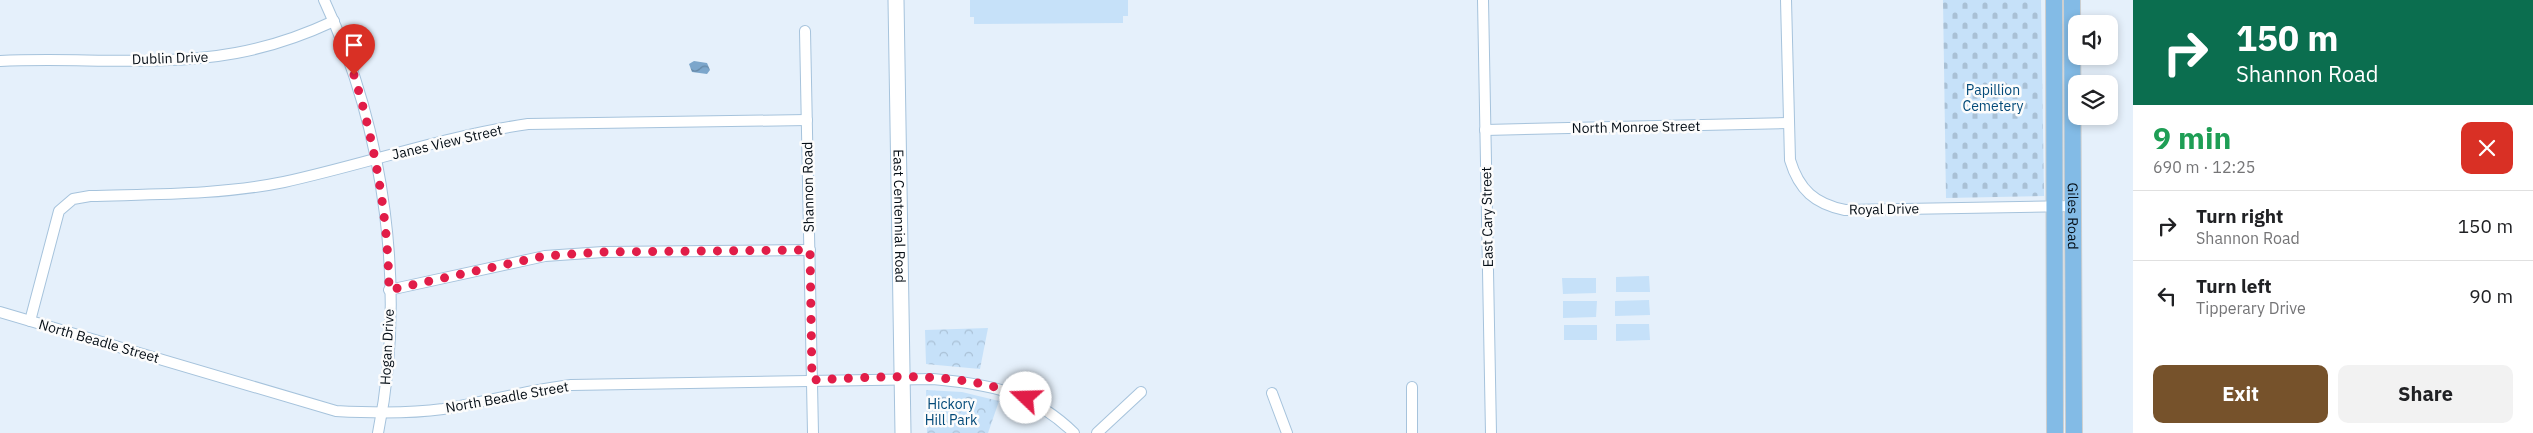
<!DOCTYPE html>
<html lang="en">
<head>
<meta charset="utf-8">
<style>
  body { margin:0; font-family:"IBM Plex Sans",sans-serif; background:#f2f2f2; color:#202124; height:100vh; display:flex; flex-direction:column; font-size:19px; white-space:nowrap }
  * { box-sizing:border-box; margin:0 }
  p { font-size:16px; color:#757577 }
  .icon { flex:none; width:28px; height:28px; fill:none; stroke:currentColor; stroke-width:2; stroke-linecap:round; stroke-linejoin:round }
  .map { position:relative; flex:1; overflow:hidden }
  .sheet { display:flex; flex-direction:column; background:#fff; width:400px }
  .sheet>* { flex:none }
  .banner { background:#0b6e4f; color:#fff; overflow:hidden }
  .controls { position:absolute; left:2068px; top:15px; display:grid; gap:10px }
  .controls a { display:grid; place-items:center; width:50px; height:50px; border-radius:10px; background:#fff; box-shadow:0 2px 8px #0003; font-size:25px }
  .pin { position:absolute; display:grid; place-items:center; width:42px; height:42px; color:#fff; margin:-51px -21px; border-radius:50% 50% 50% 0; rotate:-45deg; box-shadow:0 0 5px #0007 }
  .pin .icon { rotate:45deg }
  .me { position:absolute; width:55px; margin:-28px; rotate:291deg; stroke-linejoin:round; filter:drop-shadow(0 0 4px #0008) }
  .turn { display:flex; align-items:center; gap:18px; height:105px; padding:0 20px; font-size:22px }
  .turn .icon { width:65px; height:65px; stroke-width:2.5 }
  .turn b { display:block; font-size:35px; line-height:42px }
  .round { display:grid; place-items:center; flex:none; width:52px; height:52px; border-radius:10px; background:#f2f2f2 }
  .overview { display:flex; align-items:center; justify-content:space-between; height:85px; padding:0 20px }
  h1 { font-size:30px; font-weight:800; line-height:38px; color:#1e9e55 }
  .cta { display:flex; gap:10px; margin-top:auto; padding:10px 20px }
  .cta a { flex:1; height:58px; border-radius:10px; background:#76522b; color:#fff; font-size:20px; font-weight:800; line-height:58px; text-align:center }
  .cta a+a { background:#f2f2f2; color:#202124 }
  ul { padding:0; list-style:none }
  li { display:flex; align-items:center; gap:15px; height:70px; padding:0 20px; border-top:1px solid #e0e0e0 }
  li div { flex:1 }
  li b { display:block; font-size:19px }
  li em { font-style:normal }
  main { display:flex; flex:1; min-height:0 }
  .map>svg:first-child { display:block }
  .grass { fill:#c6e1f9 }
  .forest { fill:url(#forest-crowns) }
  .cemetery { fill:url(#cemetery-stones) }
  .water { fill:url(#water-waves) }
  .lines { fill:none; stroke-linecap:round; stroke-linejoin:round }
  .street-casing { stroke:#a6c3dc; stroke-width:12 }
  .secondary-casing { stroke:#a6c3dc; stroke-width:17 }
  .primary-casing { stroke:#cdcfd0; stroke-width:18 }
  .street { stroke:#fff; stroke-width:10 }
  .secondary { stroke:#fff; stroke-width:15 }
  .primary { stroke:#83bbe6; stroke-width:16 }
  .route { stroke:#e11d48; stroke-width:9; stroke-dasharray:0 16.2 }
  .labels { text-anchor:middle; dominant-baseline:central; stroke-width:5; stroke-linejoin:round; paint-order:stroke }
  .street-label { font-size:14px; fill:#050e16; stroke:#fcfcfc }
  .park-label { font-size:14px; fill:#034a79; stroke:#fcfcfc }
</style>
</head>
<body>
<main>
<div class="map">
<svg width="2133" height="433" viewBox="0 0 2133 433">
  <defs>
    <pattern id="forest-crowns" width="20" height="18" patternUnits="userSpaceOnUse" patternTransform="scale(1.25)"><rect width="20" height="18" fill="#c6e1f9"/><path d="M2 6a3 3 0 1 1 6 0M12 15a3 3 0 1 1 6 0" fill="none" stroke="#a9c0d5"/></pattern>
    <pattern id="cemetery-stones" width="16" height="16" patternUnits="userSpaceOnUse" patternTransform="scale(1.25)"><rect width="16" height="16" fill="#c6e1f9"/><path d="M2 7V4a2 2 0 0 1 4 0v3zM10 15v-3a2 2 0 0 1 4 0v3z" fill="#a9c0d5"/></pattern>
    <pattern id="water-waves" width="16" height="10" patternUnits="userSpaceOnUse" patternTransform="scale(1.25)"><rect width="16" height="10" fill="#7ca6cb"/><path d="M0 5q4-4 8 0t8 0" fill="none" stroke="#6486a4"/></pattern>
  </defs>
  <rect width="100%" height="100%" fill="#e5f0fb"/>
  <g class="grass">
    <path d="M970,0H1128V16H1123V23L974,24V17H970Z"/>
    <path d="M1649,276L1650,292H1616V277Z"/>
    <path d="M1562,278H1596V293L1563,294Z"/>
    <path d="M1649,300L1650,315L1615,316V301Z"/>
    <path d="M1563,301H1597L1596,317L1563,318Z"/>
    <path d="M1616,324H1649L1650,340L1616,341Z"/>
    <rect x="1564" y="325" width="33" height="15"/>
  </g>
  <g class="forest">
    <path d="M988,328L980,369L926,364L925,330Z"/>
    <path d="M926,390L962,392L999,401L988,433H927Z"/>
  </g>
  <path class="cemetery" d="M1943,0H2041L2044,196L1946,198Z"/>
  <path class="water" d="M694,61L707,63L710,70L707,74L692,72L689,64Z"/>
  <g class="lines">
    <g class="street-casing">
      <g id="street">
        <path d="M324,0C385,130 407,291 378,433"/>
        <path d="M1483,0L1491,433"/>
        <path d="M1786,0L1790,160C1799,190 1815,204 1845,210L2073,206"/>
        <path d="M805,31L813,433"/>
        <path d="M0,61C77,57 160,67 236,53C269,47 304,35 334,21"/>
        <path d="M1485,130L1787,123"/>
        <path d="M389,290L545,256L603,252L810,250"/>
        <path d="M0,312L336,411C372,413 407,414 443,409C486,402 528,390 571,385L933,379C990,384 1032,392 1074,433"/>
        <path d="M30,321L59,211L73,199L90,196C155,194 220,195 284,182C366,164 445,136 528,124L807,120"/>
        <path d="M1412,387V433"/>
        <path d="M1272,393L1287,433"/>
        <path d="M1097,433L1141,392"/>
      </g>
    </g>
    <g class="secondary-casing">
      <g id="secondary">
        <path id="s1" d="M896,0L903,433"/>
      </g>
    </g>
    <g class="primary-casing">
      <g id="primary">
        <path d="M2054,0L2055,433"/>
        <path id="s2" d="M2072,0L2074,433"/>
      </g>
    </g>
    <use href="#street" class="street"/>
    <use href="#secondary" class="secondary"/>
    <use href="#primary" class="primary"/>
  </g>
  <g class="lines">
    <path class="route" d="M354,75C375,145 388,216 389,290L544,256L603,252L810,250L812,380C882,377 961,369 1026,398"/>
  </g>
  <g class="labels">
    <g class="street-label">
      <text transform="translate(170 58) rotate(-2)">Dublin Drive</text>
      <text transform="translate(1636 127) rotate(-1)">North Monroe Street</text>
      <text transform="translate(447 142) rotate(-13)">Janes View Street</text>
      <text transform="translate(808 187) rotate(-91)">Shannon Road</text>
      <text transform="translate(1884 209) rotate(-1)">Royal Drive</text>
      <text stroke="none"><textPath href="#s1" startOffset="216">East Centennial Road</textPath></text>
      <text transform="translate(1487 217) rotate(-91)">East Cary Street</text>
      <text stroke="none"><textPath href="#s2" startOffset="216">Giles Road</textPath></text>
      <text transform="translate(99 341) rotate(16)">North Beadle Street</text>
      <text transform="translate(387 347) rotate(-87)">Hogan Drive</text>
      <text transform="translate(507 397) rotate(-10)">North Beadle Street</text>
    </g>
    <g class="park-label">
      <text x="1993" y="90">Papillion<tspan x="1993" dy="16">Cemetery</tspan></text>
      <text x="951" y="404">Hickory<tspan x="951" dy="16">Hill Park</tspan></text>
    </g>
  </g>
</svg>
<div class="controls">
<a><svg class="icon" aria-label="sound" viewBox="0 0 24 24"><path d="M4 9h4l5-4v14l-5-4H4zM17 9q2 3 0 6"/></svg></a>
<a><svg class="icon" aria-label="layers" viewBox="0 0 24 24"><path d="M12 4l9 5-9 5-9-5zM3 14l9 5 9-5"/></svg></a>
</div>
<div class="pin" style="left:354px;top:75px;background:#d93025"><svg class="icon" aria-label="arrive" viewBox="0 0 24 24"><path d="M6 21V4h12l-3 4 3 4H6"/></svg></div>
<svg class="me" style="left:1026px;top:398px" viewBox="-20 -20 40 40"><circle r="19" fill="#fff"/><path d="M0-13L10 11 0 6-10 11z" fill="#e11d48"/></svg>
</div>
<section class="sheet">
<div class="banner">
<div class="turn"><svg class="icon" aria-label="right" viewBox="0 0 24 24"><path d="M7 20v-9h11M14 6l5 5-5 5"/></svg><div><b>150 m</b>Shannon Road</div></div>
</div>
<div class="overview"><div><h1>9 min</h1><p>690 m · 12:25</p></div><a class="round" style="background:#d93025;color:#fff"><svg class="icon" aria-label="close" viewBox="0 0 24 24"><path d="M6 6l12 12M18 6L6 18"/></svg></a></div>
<ul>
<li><svg class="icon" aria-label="right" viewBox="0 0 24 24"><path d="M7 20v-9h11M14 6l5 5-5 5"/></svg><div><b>Turn right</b><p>Shannon Road</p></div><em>150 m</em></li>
<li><svg class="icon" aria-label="left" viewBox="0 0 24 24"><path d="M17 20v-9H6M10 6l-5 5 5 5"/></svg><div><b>Turn left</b><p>Tipperary Drive</p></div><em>90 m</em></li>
</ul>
<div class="cta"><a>Exit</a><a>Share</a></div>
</section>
</main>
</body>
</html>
